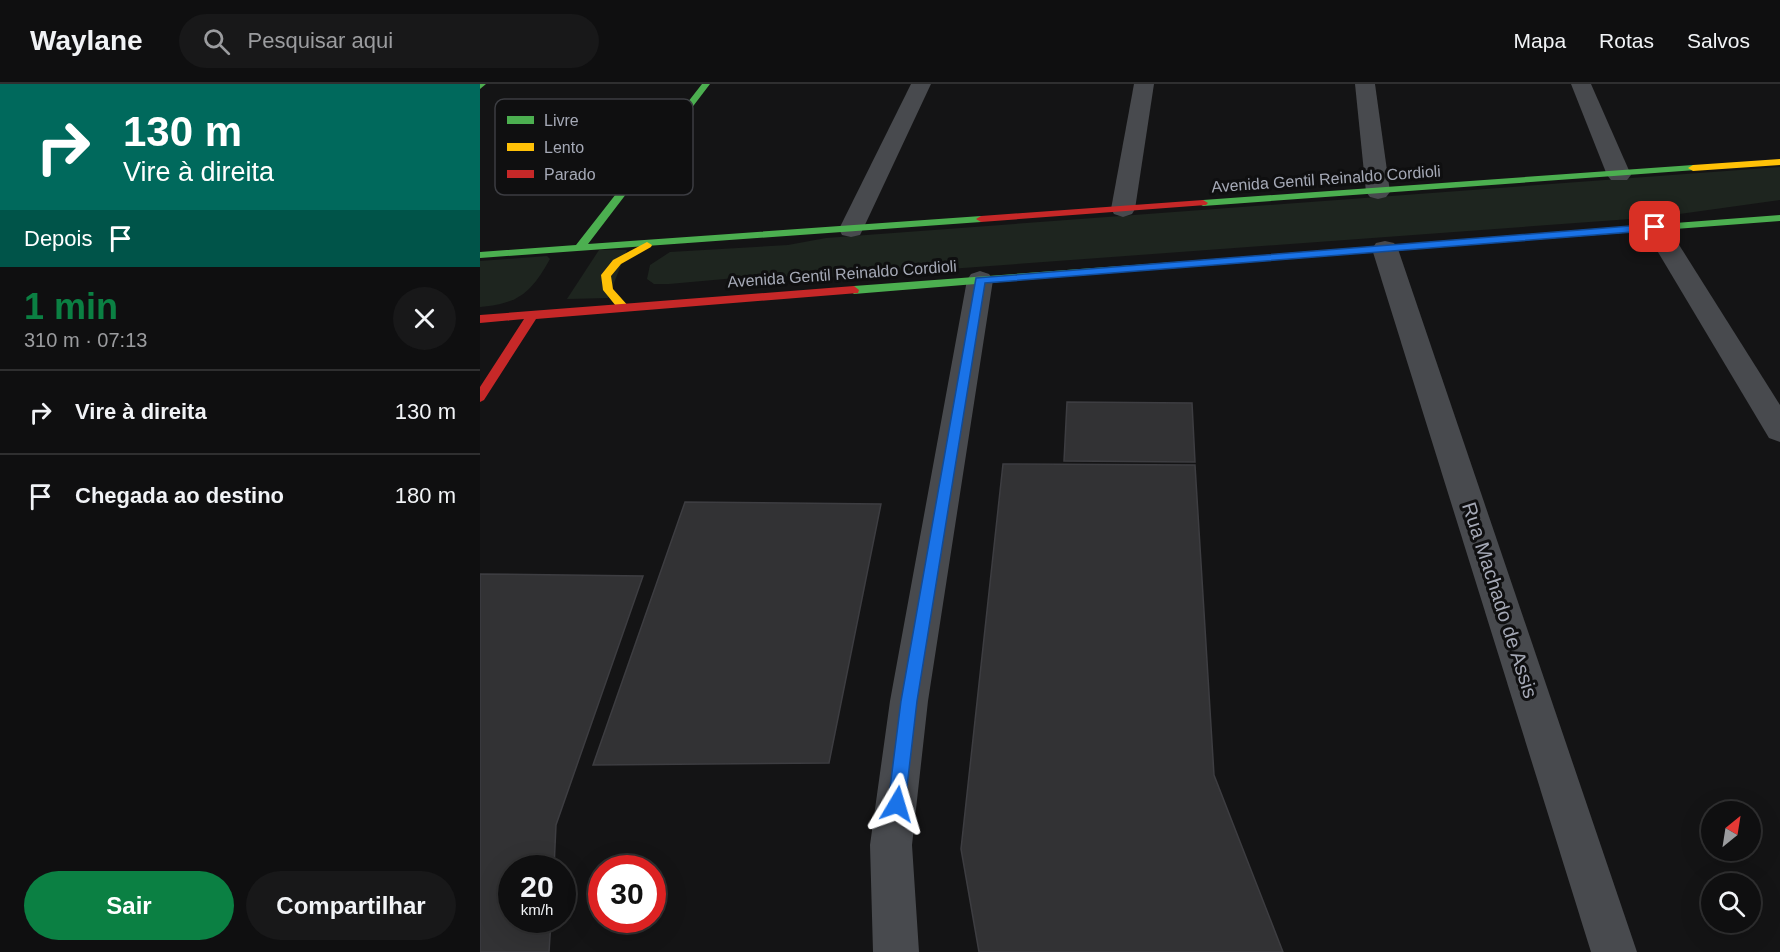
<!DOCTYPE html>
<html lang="pt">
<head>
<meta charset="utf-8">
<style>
  body { margin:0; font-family:Arial,sans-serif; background:#181819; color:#f1f3f6; height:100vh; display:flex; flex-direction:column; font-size:22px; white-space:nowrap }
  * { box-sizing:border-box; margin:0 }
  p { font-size:20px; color:#9b9c9f }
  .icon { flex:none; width:33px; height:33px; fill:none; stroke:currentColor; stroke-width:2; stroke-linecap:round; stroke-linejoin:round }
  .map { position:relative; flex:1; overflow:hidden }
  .drawer { display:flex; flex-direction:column; background:#0f0f10; width:480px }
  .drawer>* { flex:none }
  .hud { background:#00695c; color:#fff; overflow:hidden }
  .needle { width:39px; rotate:30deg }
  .fabs { position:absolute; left:1221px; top:717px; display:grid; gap:12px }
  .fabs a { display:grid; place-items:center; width:60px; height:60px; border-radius:50%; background:#0f0f10; box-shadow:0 6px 24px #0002,0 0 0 2px #2f2f30; font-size:30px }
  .speed { position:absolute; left:18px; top:771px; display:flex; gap:12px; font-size:30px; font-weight:700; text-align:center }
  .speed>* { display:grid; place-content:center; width:78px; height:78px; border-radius:50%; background:#0f0f10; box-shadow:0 6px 24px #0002,0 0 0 2px #2f2f30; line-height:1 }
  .speed small { font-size:15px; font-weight:400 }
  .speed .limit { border:9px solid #d22; background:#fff; color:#111 }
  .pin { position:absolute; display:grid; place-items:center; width:51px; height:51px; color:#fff; margin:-26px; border-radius:12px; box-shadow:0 3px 9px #0006 }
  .me { position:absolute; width:66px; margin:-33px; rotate:7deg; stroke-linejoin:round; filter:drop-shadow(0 0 4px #0008) }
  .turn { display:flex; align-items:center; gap:21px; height:126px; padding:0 24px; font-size:27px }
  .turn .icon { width:78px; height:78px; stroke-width:2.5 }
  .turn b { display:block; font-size:42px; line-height:51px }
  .then { display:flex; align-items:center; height:57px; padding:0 24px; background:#0003; gap:12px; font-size:22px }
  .round { display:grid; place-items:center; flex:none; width:63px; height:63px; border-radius:32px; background:#181819 }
  .summary { display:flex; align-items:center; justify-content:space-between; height:102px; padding:0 24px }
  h1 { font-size:36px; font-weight:700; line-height:45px; color:#0b8043 }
  .cta { display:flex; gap:12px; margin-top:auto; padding:12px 24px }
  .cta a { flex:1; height:69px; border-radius:36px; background:#0b8043; color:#fff; font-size:24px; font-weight:700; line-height:69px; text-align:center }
  .cta a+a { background:#181819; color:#f1f3f6 }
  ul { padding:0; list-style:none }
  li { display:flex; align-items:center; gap:18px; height:84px; padding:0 24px; border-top:2px solid #2f2f30 }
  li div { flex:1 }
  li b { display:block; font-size:22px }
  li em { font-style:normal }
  header { display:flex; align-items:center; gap:36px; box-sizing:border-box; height:84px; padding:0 30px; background:#0f0f10; border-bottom:2px solid #2f2f30 }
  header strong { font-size:28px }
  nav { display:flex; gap:33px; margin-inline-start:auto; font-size:21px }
  .search { width:420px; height:54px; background:#181819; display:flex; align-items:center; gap:15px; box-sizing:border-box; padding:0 21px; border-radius:33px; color:#9b9c9f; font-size:22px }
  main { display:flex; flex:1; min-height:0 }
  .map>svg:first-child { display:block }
  .green { fill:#1e251f }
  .building { fill:#323234; stroke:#3d3d41; stroke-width:1.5 }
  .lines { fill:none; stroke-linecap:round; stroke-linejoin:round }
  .street { fill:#484a4e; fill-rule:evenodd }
  .fast { fill:#4caf50; fill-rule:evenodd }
  .slow { fill:#ffc107; fill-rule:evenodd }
  .jam { fill:#c62828; fill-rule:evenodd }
  .route { fill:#1a73e8; stroke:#114b97; stroke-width:1.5 }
  .labels { text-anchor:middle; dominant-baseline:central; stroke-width:6; stroke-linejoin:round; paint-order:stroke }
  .far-street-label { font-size:16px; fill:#a5a9b6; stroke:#0f0f10 }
  .street-label { font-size:20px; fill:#a5a9b6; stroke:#0f0f10 }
  .key { fill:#0f0f10; stroke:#3c3d42; stroke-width:1.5 }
  .key-label { font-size:16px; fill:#a5a9b6 }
</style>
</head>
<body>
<header>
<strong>Waylane</strong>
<div class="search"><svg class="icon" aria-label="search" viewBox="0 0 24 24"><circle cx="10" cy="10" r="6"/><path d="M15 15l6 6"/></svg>Pesquisar aqui</div>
<nav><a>Mapa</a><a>Rotas</a><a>Salvos</a></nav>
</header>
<main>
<section class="drawer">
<div class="hud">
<div class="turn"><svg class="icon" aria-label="right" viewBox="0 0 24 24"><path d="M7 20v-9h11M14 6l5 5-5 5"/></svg><div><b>130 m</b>Vire à direita</div></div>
<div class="then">Depois<svg class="icon" aria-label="arrive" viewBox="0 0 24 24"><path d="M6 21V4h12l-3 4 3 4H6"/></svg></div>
</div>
<div class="summary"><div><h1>1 min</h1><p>310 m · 07:13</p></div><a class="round"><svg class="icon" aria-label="close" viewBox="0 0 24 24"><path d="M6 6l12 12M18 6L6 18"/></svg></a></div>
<ul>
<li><svg class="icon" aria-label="right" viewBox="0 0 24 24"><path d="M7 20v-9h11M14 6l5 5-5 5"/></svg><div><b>Vire à direita</b></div><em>130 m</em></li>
<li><svg class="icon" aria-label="arrive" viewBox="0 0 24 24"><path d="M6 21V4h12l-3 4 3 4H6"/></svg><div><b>Chegada ao destino</b></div><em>180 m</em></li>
</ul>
<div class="cta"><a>Sair</a><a>Compartilhar</a></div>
</section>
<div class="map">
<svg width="1300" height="868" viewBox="0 0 1300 868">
  <rect width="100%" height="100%" fill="#141415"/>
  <g class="green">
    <path d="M1300,83V116L1178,133L359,193L278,192L189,200H174L167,195L170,181L190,168L308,161L346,154Z"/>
    <path d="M119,166H147L128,214L87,215Z"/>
    <path d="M67,172L70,175C51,209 38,220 0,223V177Z"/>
  </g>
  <g class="building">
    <path d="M587,318L712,319L715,378L584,377Z"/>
    <path d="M523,380L715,381L734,691L803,868H499L481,765Z"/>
    <path d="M205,418L401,420L349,679L113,681Z"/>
    <path d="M0,490L163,492L76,741L74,784H32V836H71L69,868H0Z"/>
  </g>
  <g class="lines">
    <g class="street">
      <path d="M431,0H451L383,145L380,151L371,153L362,151L359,145Z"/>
      <path d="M654,0H674L655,125L652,130L643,133L634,130L631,125Z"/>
      <path d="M875,0H895L910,108L906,113L898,115L890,113L886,108Z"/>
      <path d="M1091,0H1111L1151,91L1147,96H1131L1127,91Z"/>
      <path d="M1175,135L1184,137L1300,321V358L1289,354L1163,143L1166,137Z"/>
      <path d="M905,157L914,159L918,165L1157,868H1111L892,165L896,159Z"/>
      <path d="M500,187L509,190L513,196L448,617L432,761L439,868H393L390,761L410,617L487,196L491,190Z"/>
    </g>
    <g class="fast">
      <path d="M0,0H6L0,5Z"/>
      <path d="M222,0H230L108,160L501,132L506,135L501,138L0,174V168L96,161Z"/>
      <path d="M1213,81L1218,84L1216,86L723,122L718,119L723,116Z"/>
      <path d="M1300,131V137L1038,157L1033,154L1038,151Z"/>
      <path d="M708,177L712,178V182L374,210L369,206L374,202Z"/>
    </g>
    <g class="slow">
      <path d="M1300,75V81L1213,87L1208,84L1213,81Z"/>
      <path d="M167,158L172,161L171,163L141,180L131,192L133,205L150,224L148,227H140L123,206L121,191L133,176Z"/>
    </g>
    <g class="jam">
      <path d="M723,116L728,119L726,121L501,138L496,135L501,132Z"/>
      <path d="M1038,151L1042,152V156L708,183L703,180L708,177Z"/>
      <path d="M374,202L379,206L378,209L56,235L4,316L0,318V303L44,235L0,239V231Z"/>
    </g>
  </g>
  <path class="route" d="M1175,140L1178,141V146L505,199L437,617L425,720L423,726L417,729L411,726L408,720L421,617L496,194Z"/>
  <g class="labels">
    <g class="far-street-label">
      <text transform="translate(846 95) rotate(-4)">Avenida Gentil Reinaldo Cordioli</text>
      <text transform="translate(362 190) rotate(-4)">Avenida Gentil Reinaldo Cordioli</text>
    </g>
    <g class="street-label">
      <text transform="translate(1020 516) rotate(72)">Rua Machado de Assis</text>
    </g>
  </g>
  <rect x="15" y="15" width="198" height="96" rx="9" class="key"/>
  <rect x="27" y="32" width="27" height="8" fill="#4caf50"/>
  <rect x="27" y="59" width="27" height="8" fill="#ffc107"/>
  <rect x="27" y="86" width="27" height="8" fill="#c62828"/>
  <g class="key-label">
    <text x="64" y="42">Livre</text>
    <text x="64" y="69">Lento</text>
    <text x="64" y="96">Parado</text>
  </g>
</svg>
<div class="fabs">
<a><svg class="needle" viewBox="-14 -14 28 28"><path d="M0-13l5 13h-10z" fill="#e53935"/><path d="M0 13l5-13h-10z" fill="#9b9c9f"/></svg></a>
<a><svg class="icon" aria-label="search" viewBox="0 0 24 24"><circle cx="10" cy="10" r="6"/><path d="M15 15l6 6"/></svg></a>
</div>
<div class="speed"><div>20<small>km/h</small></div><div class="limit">30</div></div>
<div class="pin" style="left:1175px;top:143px;background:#d93025"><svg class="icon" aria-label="arrive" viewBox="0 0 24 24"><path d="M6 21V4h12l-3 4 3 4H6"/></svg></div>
<svg class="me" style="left:417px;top:720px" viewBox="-20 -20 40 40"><path d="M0-17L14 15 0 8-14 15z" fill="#1a73e8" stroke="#fff" stroke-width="4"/></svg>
</div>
</main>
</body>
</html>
